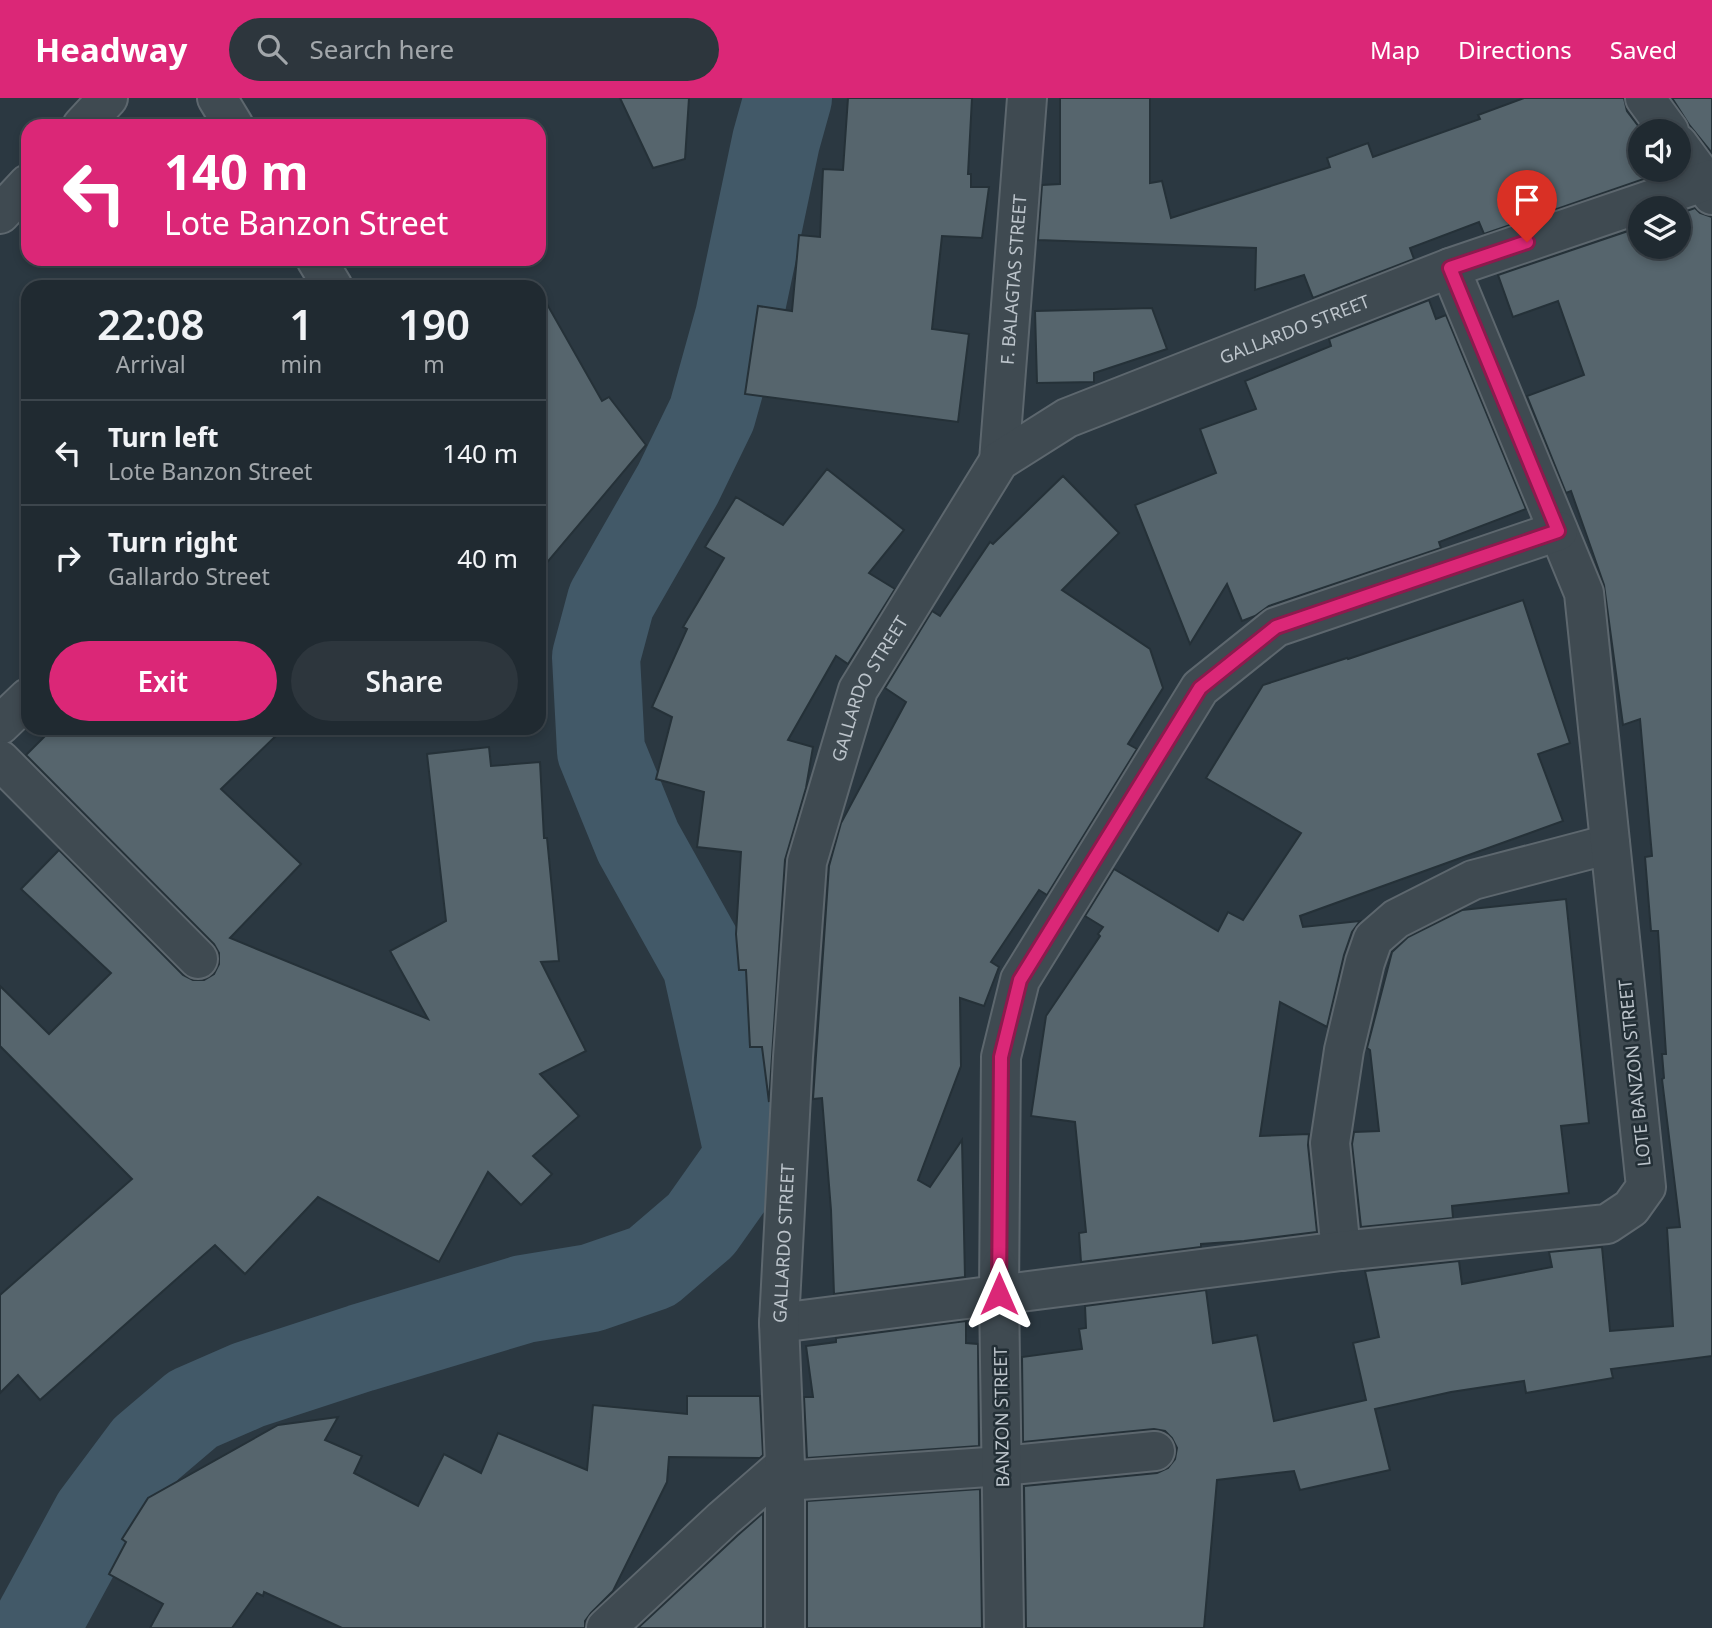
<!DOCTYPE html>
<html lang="en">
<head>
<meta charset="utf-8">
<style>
  body { margin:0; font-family:"Noto Sans",sans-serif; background:#2d363d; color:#f1f3f6; height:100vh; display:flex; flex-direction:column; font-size:26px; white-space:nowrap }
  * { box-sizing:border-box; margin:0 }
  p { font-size:23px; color:#a2a7ab }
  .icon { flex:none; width:38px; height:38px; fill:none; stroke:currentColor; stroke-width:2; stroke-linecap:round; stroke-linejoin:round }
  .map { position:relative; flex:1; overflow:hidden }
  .sheet { position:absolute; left:21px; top:182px; width:525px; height:455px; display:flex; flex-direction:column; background:#202a31; border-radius:21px; box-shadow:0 4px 10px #0003,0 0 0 2px #3d464d }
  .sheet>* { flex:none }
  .hud { position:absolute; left:21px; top:21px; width:525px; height:147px; border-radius:21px; box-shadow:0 4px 10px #0003,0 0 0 2px #3d464d; background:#db2777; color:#fff; overflow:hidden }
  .controls { position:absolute; left:1628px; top:21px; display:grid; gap:14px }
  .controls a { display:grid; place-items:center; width:63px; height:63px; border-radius:50%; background:#202a31; box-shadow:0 4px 10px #0003,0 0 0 2px #3d464d; font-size:35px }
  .pin { position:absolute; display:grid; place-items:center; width:60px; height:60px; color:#fff; margin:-72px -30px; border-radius:50% 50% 50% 0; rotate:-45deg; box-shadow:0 0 7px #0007 }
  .pin .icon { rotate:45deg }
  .me { position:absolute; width:77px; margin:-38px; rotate:0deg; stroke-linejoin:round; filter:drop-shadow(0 0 5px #0008) }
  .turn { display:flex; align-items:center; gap:24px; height:147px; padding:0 28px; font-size:32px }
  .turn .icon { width:91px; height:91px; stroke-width:2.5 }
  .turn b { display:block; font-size:49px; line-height:60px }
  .eta { display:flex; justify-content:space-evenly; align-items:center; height:119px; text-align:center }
  .eta b { font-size:42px; font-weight:600; line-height:49px }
  .button { display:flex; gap:14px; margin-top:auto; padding:14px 28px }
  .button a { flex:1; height:80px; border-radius:42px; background:#db2777; color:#fff; font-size:28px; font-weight:600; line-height:80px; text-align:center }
  .button a+a { background:#2d363d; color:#f1f3f6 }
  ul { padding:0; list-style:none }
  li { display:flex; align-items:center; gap:21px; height:105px; padding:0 28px; border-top:2px solid #3d464d }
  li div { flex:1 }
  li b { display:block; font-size:26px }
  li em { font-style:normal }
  header { display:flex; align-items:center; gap:42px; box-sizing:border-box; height:98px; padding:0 35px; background:#db2777; color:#fff }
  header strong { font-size:33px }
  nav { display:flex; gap:38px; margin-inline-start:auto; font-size:24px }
  .search { width:490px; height:63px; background:#2d363d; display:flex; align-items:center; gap:18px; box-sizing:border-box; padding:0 24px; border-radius:38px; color:#a2a7ab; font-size:26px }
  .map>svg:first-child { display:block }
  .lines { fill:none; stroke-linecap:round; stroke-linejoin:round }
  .river { stroke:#425968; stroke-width:88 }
  .building { fill:#56656d; stroke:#253138; stroke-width:2 }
  .minor-casing { stroke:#5d676e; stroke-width:42 }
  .minor { stroke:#3f4a51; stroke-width:38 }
  .route-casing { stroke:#8e194d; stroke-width:18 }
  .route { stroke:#db2777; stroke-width:12 }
  .labels { text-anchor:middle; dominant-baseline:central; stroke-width:5; stroke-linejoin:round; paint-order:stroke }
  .street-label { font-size:18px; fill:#bcc4cb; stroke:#232f36 }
</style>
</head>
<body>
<header>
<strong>Headway</strong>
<div class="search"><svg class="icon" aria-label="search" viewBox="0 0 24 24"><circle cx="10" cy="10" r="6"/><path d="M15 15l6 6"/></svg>Search here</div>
<nav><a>Map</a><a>Directions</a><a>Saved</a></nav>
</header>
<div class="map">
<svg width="1712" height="1530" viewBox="0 0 1712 1530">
  <rect width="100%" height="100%" fill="#2b3841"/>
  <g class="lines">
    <path class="river" d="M37,1530L39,1523L96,1418L146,1351L193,1311L248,1287L361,1250L524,1201L591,1190L652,1169L701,1127L749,1059L706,866L638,744L601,653L596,559L611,503L678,386L712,316L739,219L776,43L788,0"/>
  </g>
  <g class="building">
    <path d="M620,0H689L685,61L653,70Z"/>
    <path d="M848,0H972L968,76H971V89H989L982,140L942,138L932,231L969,236L958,324L745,296L758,208L792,213L799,137L820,139L823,71L843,72Z"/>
    <path d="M1060,0H1150V85L1162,83L1171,120L1330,69L1327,60L1368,45L1373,59L1480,21L1478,17L1524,0H1624L1627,13L1642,33H1640V72H1670L1484,136L1479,124L1410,150L1414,161L1313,200L1304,177L1255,192L1256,150L1038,142L1042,87L1060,86Z"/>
    <path d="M1672,0H1712V55L1690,28Z"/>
    <path d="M1695,110L1700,115L1712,119V1258L1611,1271L1613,1280L1526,1295L1524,1283L1451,1294L1375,1311L1390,1372L1300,1392L1294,1373L1217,1382L1204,1530H1026L1024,1388L1157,1375L1168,1370L1175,1361L1177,1350L1172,1340L1165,1333L1154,1331L1023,1344L1022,1259L1082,1251L1079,1231L1086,1230L1085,1208L1206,1192L1213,1245L1257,1237L1274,1323L1366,1302L1353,1245L1379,1239L1365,1173L1459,1163L1462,1186L1552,1169L1549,1154L1602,1149L1610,1233L1673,1228L1667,1130L1680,1129L1662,981L1664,980L1662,956H1666L1658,833H1651L1645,759L1652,758L1640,621L1623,627L1604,487L1571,393L1566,395L1527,298L1584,277L1558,203L1513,219L1498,177L1640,129V149H1678V116Z"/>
    <path d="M539,192L602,303L609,299L646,347L539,474Z"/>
    <path d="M1429,202L1436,221L1446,217L1526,411L1439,444L1441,450L1269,508L1255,518L1242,523L1227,486L1190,546L1135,407L1216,375L1200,331L1256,311L1245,283L1331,248L1329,241Z"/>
    <path d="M1152,210L1167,251L1094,275V284L1037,285L1035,213Z"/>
    <path d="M827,371L904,432L869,475L895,491L848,566L836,558L788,642L813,649L806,690L785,762L769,1004L762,949H750L746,872H739L736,836L741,754L697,749L704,694L656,681L672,619L652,609L687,531L683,529L724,460L705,449L736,399L783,427Z"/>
    <path d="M1063,378L1119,435L1062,492L1150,551L1163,590L1128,646L1137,651L1047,797L1039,792L991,864L999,869L984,908L960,900L961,968L918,1082L930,1089L962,1042L965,1179L834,1196L831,1112L822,1000L813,1001L829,768L841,725L906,604L885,590L932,513L940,518L990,444L993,446Z"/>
    <path d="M1523,502L1570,645L1538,656L1563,723L1300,818L1303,829L1360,823L1352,834L1344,857L1327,929L1280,904L1260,1038L1309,1036L1308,1047L1317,1134L1244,1143L1201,1146V1149L1081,1164L1079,1135L1086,1134L1075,1024L1031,1018L1046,918L1100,838L1098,836L1103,829L1085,818L1114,771L1218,833L1228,814L1243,822L1301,735L1206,680L1263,587L1347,560L1348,561Z"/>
    <path d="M53,630H284L221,691L301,766L230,840L428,921L390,853L446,823L427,656L489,649L491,668L540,664L544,740H547L559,863L541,864L586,953L540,976L579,1018L533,1058L552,1076L521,1107L488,1074L439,1164L318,1099L245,1176L215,1147L40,1302L18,1277L0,1295V1197L132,1081L0,948V888L49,936L111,875L21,791L59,752L183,877L193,882H204L214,876L219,866V855L214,846L26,657Z"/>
    <path d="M1566,801L1589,1025L1561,1028L1569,1095L1452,1108L1453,1120L1361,1129L1352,1046L1354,1034L1379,1033L1370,952L1367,950L1392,854L1408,839L1462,812Z"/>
    <path d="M966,1223V1245L978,1246L979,1348L807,1360L804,1299H813L806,1248L836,1244V1240Z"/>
    <path d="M687,1298H760L763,1357L760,1360L669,1359L667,1384L613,1493L591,1515L585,1523V1530H342L264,1494L263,1498L257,1495L232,1530H150L163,1506L109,1476L126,1444L122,1441L148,1400L278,1327L338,1319L325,1342L362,1358L354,1375L418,1408L444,1356L481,1375L498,1335L587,1372L593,1307L687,1316Z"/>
    <path d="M980,1391L982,1530H807V1403Z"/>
    <path d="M763,1415V1530H638L738,1437Z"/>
  </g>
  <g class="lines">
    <g class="minor-casing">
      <g id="minor">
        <path d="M217,0L234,28"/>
        <path d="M1645,0L1669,33"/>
        <path d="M82,28L108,0"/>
        <path d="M1678,46L1706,84L1712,97"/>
        <path d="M0,116L28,86"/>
        <path d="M316,161L333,189"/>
        <path id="s1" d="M999,363L1027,0"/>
        <path d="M0,627L28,600"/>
        <path d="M0,662L198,861"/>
        <path d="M1341,1153L1330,1045L1344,952L1365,864L1373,841L1396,821L1473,782L1610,746"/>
        <path d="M779,1225L1341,1153L1607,1126L1631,1110L1646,1089L1584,495L1450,170"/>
        <path d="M785,1383L1002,1368L1155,1353"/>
        <path d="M606,1530L723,1421L785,1367"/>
        <path id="s2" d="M785,1530V1367L779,1225L793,959L807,764L858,592L999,363L1067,320L1450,170L1712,81"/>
        <path d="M1004,1530L999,1196L1001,959L1020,882L1200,590L1276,529L1558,433"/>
      </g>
    </g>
    <use href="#minor" class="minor"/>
  </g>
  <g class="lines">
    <g class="route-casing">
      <path id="route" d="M999,1196L1001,959L1020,882L1200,590L1276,529L1558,433L1450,170L1527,144"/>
    </g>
    <use href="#route" class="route"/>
  </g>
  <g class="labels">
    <g class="street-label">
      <text stroke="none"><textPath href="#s1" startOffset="182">F. BALAGTAS STREET</textPath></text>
      <text stroke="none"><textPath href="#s2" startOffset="1540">GALLARDO STREET</textPath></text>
      <text stroke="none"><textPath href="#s2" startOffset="952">GALLARDO STREET</textPath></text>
      <text transform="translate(1634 975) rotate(-96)">LOTE BANZON STREET</text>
      <text stroke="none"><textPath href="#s2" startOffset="385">GALLARDO STREET</textPath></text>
      <text transform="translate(1001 1319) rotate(-91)">BANZON STREET</text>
    </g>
  </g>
</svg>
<div class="controls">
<a><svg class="icon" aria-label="sound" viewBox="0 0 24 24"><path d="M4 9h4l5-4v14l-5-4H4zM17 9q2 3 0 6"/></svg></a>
<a><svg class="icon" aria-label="layers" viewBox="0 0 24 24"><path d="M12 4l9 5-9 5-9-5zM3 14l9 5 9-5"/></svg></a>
</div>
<div class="pin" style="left:1527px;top:144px;background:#d93025"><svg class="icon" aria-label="arrive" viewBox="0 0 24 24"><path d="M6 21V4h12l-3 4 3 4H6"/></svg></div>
<svg class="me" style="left:999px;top:1196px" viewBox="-20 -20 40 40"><path d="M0-17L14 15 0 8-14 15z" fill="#db2777" stroke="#fff" stroke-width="4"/></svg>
<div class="hud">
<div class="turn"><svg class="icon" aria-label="left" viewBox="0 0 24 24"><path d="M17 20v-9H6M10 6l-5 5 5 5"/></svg><div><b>140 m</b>Lote Banzon Street</div></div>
</div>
<section class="sheet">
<div class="eta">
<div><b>22:08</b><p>Arrival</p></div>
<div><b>1</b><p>min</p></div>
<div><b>190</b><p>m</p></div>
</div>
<ul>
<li><svg class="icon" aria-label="left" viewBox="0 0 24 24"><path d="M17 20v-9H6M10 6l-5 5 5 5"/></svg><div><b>Turn left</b><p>Lote Banzon Street</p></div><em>140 m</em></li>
<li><svg class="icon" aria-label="right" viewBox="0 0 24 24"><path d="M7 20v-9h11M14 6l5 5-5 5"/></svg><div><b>Turn right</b><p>Gallardo Street</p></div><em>40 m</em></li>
</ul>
<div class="button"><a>Exit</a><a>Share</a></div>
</section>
</div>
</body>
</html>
